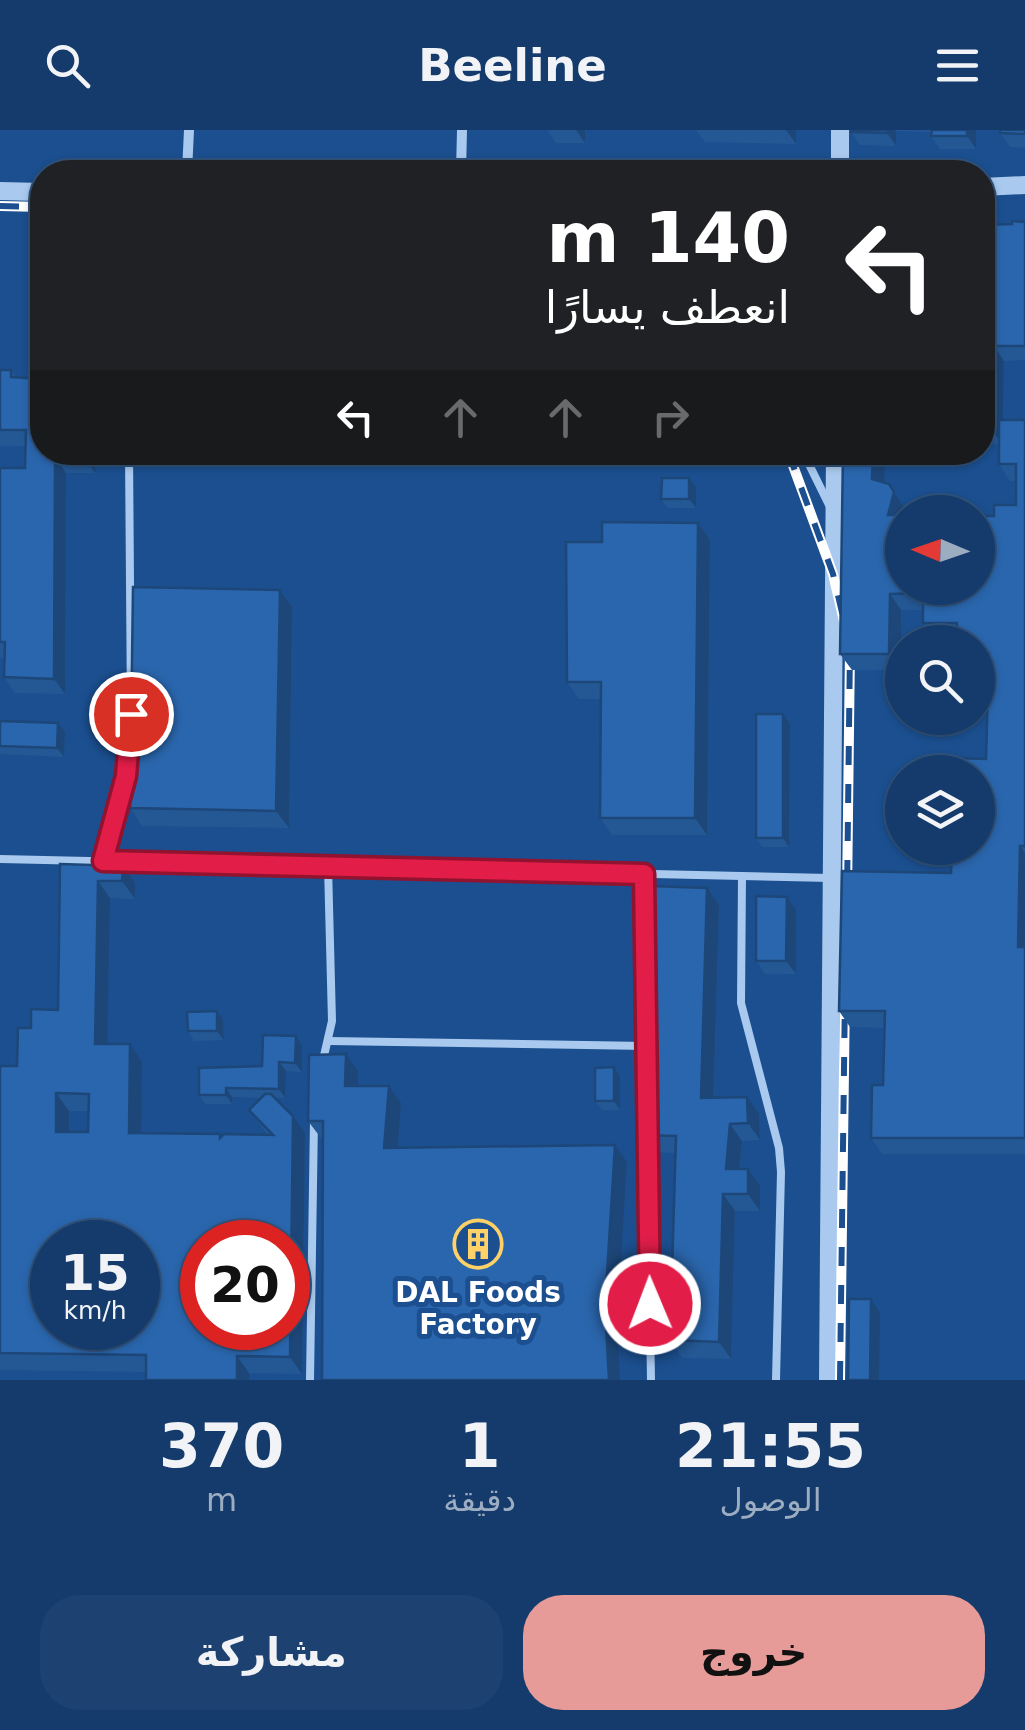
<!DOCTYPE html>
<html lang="ar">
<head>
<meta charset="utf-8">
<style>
  body { margin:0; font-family:"DejaVu Sans","Noto Sans Arabic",sans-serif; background:#1d4271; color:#f1f3f6; direction:rtl; height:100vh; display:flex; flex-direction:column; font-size:38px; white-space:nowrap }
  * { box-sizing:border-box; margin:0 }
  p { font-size:32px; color:#9dadc1 }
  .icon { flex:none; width:55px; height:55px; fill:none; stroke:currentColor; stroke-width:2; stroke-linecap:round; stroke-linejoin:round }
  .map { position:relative; height:1250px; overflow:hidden; direction:ltr }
  .details { display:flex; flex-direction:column; background:#143b6b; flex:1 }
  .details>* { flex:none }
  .banner { position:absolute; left:30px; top:30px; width:965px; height:305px; border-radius:40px; box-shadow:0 2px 8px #0004,0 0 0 2px #33557e; direction:rtl; background:#202124; color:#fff; overflow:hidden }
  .needle { width:65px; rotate:272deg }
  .controls { position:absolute; left:885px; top:365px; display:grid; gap:20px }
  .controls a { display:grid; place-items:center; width:110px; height:110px; border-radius:50%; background:#143b6b; box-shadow:0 2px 8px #0004,0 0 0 2px #33557e; font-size:50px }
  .speed { position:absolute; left:30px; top:1090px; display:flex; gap:20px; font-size:50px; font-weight:700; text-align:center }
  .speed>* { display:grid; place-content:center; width:130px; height:130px; border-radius:50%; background:#143b6b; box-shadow:0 2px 8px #0004,0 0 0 2px #33557e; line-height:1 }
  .speed small { font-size:25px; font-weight:400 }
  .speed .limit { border:15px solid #d22; background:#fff; color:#111 }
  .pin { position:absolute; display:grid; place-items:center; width:85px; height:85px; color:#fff; margin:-42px; border:5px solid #fff; border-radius:50%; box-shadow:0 2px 10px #0007 }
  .me { position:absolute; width:110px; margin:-55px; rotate:359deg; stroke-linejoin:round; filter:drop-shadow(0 0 8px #0008) }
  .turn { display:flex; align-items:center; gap:35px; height:210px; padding:0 40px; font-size:45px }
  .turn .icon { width:130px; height:130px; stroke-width:2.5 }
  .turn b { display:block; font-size:70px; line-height:85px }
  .lanes { display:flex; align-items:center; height:95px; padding:0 40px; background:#0003; justify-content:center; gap:50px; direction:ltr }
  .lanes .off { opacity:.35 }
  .eta { display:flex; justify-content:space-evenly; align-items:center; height:170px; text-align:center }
  .eta b { font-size:60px; font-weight:700; line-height:70px }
  .action { display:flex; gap:20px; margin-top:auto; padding:20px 40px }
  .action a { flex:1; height:115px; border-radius:40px; background:#e69b98; color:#111; font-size:40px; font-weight:700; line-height:115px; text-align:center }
  .action a+a { background:#1d4271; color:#f1f3f6 }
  header { display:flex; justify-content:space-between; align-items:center; height:130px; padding:0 40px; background:#143b6b; font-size:45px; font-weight:700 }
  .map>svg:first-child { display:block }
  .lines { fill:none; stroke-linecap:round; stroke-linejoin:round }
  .service { stroke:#a9c9ee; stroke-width:8 }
  .minor { stroke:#a9c9ee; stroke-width:10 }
  .tertiary { stroke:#a9c9ee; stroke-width:18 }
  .rail-casing { stroke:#fff; stroke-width:10 }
  .rail { stroke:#1b4f8f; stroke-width:6; stroke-dasharray:19; stroke-linecap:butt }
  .wall { fill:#245895; fill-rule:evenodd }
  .shaded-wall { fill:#1d4779 }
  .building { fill:#2a66ad; stroke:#1d4779; stroke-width:2.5; fill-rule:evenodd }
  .route-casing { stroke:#92132f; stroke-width:25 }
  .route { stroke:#e11d48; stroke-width:18 }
  .labels { text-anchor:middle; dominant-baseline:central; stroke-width:10; stroke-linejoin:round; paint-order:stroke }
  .poi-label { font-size:28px; font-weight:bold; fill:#fff; stroke:#1b4f8f }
</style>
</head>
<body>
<header><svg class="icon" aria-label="menu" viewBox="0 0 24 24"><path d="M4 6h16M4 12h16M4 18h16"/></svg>Beeline<svg class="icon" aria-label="search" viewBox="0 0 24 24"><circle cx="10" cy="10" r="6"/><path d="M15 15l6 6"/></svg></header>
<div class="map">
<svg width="1025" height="1250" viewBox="0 0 1025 1250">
  <rect width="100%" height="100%" fill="#1b4f8f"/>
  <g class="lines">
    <g class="service">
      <path d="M803,322L830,377"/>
      <path d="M0,729L830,748"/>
      <path d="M103,731L126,646L131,584L129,322"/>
      <path d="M644,744L646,934"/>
      <path d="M742,746L741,873L779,1018L781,1042L776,1250"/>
      <path d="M329,911L646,916"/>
      <path d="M323,930L332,891L328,736"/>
      <path d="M647,1003L651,1250"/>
      <path d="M310,1250L314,990"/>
    </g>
    <g class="minor">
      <path d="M187,42L189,0"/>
      <path d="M461,42L462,0"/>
    </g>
    <g class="tertiary">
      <path d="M840,0V42"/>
      <path d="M982,57L1025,55"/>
      <path d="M0,61L42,62"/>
      <path d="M828,1250L835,322"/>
    </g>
    <g class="rail-casing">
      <g id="rail">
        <path d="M0,76L42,77"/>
        <path d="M788,322L833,444L850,517L847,767"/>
        <path d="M840,1250L845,862"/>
      </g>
    </g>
    <use href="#rail" class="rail"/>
  </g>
  <g class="wall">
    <path d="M547,0H585V13H556Z"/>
    <path d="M696,0H796V14L705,12Z"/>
    <path d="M851,0H976V19H940L931,6V2L896,1V16L860,15L851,2Z"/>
    <path d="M1025,0V18L1010,17L1000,3Z"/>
    <path d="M1025,92V230L1004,231L1002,290H1025V1024H882L871,1008L883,955L884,898L850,897L839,881L951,743L986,629L988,540H978V512L957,509H934L923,493V480H901V540H852L840,524L843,322H879L885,330L884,353L889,354L905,379L904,382H902V458L994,386L1016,375V351H1010L999,334V314L982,313V95L1012,94Z"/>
    <path d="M0,240H11L16,248L42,322H95V343H66L65,564L15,563L4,547L5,528H0V338H25V316H0Z"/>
    <path d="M689,348L696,357V378H668L661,369Z"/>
    <path d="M698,393L710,410L707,705H612L600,688L601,569H579L567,552L602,412Z"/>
    <path d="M280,460L292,477L289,698L142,696L130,678Z"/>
    <path d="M0,591L58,593L65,602L64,627L0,624Z"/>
    <path d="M790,594L789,717H762L756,708Z"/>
    <path d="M60,734L135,753V769L110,768L107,914H130L142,932L141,1003L220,1004L222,1006L268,1005L249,980L261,968L232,967V974H205L199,965L262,936L296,906L302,915V942L286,941L285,968H275L305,1003L302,1244L0,1240V936H17L31,898L58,880ZM69,981H89L88,1002H69Z"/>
    <path d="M707,758L719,775L714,968L759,984L760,1010L742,1011L740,1039L760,1056V1081H735L731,1229L682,1228L670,1210L675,1023L656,1022L644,1005Z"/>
    <path d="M787,767L796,780V844H765L756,831Z"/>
    <path d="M223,890L224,910L194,911L188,901Z"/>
    <path d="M614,937L620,946V980H602L595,971Z"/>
    <path d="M358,941V956H389L401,973L397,1018L615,1015L627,1032L619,1159L632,1177L633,1212H618L321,1008L308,991Z"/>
  </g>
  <g class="shaded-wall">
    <path d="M576,0H585V13Z"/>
    <path d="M786,0H796V14Z"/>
    <path d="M887,0H895L896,1V16L887,3Z"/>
    <path d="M967,0H976V19L967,6Z"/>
    <path d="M994,216L1004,231L1002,314L992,300Z"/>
    <path d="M84,322H95V343L84,328Z"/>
    <path d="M873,322H879L885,330L884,366L872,349Z"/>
    <path d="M55,327L66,343L65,564L54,549Z"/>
    <path d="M689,348L696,357V378L689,369Z"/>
    <path d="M889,354L905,379L904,382H902V389L888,385Z"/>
    <path d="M698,393L710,410L707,705L695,688Z"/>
    <path d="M280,460L292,477L289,698L276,681Z"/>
    <path d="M890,464L901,480V540L889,524Z"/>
    <path d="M783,584L790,594L789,717L783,708Z"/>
    <path d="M58,593L65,602L64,627L57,618Z"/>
    <path d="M1020,716L1025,723V828L1018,817Z"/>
    <path d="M123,736L135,753V769L122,751Z"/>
    <path d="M98,751L110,768L107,931L95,914Z"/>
    <path d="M707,758L719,775L713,986L701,968Z"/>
    <path d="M787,767L796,780V844L786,831Z"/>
    <path d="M217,881L223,890L224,910L217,901Z"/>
    <path d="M296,906L302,915V942L295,933Z"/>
    <path d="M130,914L142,932L141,1020L129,1003Z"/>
    <path d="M346,924L358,941V973L345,956Z"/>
    <path d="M279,932L286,941L285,968L279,959Z"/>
    <path d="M614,937L620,946V980L614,971Z"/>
    <path d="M389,956L401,973L396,1036L384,1018Z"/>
    <path d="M226,958L232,967V974L226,965Z"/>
    <path d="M56,963L69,981V1019L56,1002Z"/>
    <path d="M747,967L759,984L760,1010L748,993Z"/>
    <path d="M293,986L305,1003L302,1244L290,1227Z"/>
    <path d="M730,994L742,1011L738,1056L726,1039Z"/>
    <path d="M615,1015L627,1032L618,1177L606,1160Z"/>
    <path d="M748,1039L760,1056V1081L748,1064Z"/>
    <path d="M723,1064L735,1081L731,1229L719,1212Z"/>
    <path d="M620,1159L632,1177L633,1212L621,1194Z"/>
    <path d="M871,1169L880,1183L879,1250H870Z"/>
    <path d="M606,1195L618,1212L620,1250H609Z"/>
    <path d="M237,1226L249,1243V1250H237Z"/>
  </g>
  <g class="building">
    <path d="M851,0H887V3L851,2Z"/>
    <path d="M932,0H967V6H931Z"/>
    <path d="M1000,0H1025V4L1000,3Z"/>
    <path d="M1012,91L1025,92V216H994L992,300L982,299V95L1012,94Z"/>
    <path d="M0,240H11V247L42,249V322H84V328L55,327L54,549L4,547L5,512H0V338H25L26,300H0Z"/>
    <path d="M999,290H1025V716H1020L1018,817H1025V1008H871L872,955H883L885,881H839L842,741L951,743L952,718H978V642H953L954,628L986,629L989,523H978V512H957V493H923V463L890,464L889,524H840L843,322H873L872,349L889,354L894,362L888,385H902V458H978V386H994V375H1016V334H999Z"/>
    <path d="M662,348H689V369H661Z"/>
    <path d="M602,392L698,393L695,688H600L601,552H567L566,412H602Z"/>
    <path d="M133,457L280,460L276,681L130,678Z"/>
    <rect x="756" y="584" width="27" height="124"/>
    <path d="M0,591L58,593L57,618L0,616Z"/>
    <path d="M60,734L123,736L122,751H98L95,914H130L129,1003L220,1004V1008L224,1004L273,1005L249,980L265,964H271L293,986L290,1227L237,1226V1250H146V1225L0,1223V936H17L18,898H31V879L58,880ZM56,963L89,964L88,1002H56ZM52,1112H138V1198H52ZM202,1112H288V1198H202Z"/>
    <path d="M651,756L707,758L701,968L747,967L748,993L730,994L726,1039H748V1064H723L719,1212L670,1210L676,1006L644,1005Z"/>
    <path d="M756,766L787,767L786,831H756Z"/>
    <path d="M217,881V901H188L187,882Z"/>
    <path d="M263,905L296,906L295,933L279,932V959L226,958V965H199V938L262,936Z"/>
    <path d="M346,924L345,956H389L384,1018L615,1015L606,1160L620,1159L621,1194L606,1195L609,1250H322L323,991H308L309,925Z"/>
    <path d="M614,937V971H595V938Z"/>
    <path d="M849,1169H871L870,1250H848Z"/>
  </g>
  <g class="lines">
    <g class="route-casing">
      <path id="route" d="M131,584L126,646L103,731L644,744L650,1174"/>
    </g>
    <use href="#route" class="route"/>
  </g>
  <defs>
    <g id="building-ring" transform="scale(2.5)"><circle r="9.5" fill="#1b4f8f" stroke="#ffd166" stroke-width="1.5"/><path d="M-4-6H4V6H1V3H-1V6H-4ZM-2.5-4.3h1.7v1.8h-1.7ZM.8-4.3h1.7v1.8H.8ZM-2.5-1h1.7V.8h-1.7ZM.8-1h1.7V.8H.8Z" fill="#ffd166"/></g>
  </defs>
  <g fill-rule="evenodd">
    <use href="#building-ring" x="478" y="1114"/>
  </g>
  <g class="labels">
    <g class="poi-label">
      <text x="478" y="1162">DAL Foods<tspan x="478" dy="32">Factory</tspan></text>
    </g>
  </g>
</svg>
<div class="controls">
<a><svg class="needle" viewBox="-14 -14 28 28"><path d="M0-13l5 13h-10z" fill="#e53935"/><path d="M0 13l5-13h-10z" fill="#9dadc1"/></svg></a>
<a><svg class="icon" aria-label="search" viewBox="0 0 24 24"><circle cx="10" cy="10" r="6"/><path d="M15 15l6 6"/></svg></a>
<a><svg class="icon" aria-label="layers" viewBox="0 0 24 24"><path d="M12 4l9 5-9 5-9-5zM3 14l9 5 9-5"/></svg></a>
</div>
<div class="speed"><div>15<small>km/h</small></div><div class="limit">20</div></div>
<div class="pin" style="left:131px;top:584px;background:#d93025"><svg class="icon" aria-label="arrive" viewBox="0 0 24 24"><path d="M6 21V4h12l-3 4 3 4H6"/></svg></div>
<svg class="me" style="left:650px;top:1174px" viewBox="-20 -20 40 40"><circle r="17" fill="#e11d48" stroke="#fff" stroke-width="3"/><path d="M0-11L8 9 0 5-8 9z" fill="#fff"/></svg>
<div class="banner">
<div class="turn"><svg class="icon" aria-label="left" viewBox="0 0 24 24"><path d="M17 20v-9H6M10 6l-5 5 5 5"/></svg><div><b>140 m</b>انعطف يسارًا</div></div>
<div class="lanes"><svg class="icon" aria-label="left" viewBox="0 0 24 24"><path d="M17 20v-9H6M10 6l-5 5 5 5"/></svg><svg class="icon off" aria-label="ahead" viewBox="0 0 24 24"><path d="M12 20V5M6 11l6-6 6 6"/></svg><svg class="icon off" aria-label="ahead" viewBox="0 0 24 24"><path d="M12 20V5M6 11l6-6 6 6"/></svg><svg class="icon off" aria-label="right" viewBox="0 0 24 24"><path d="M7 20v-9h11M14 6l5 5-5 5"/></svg></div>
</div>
</div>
<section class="details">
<div class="eta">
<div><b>21:55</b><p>الوصول</p></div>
<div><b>1</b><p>دقيقة</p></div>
<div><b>370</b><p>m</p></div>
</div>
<div class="action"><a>خروج</a><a>مشاركة</a></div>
</section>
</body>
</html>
